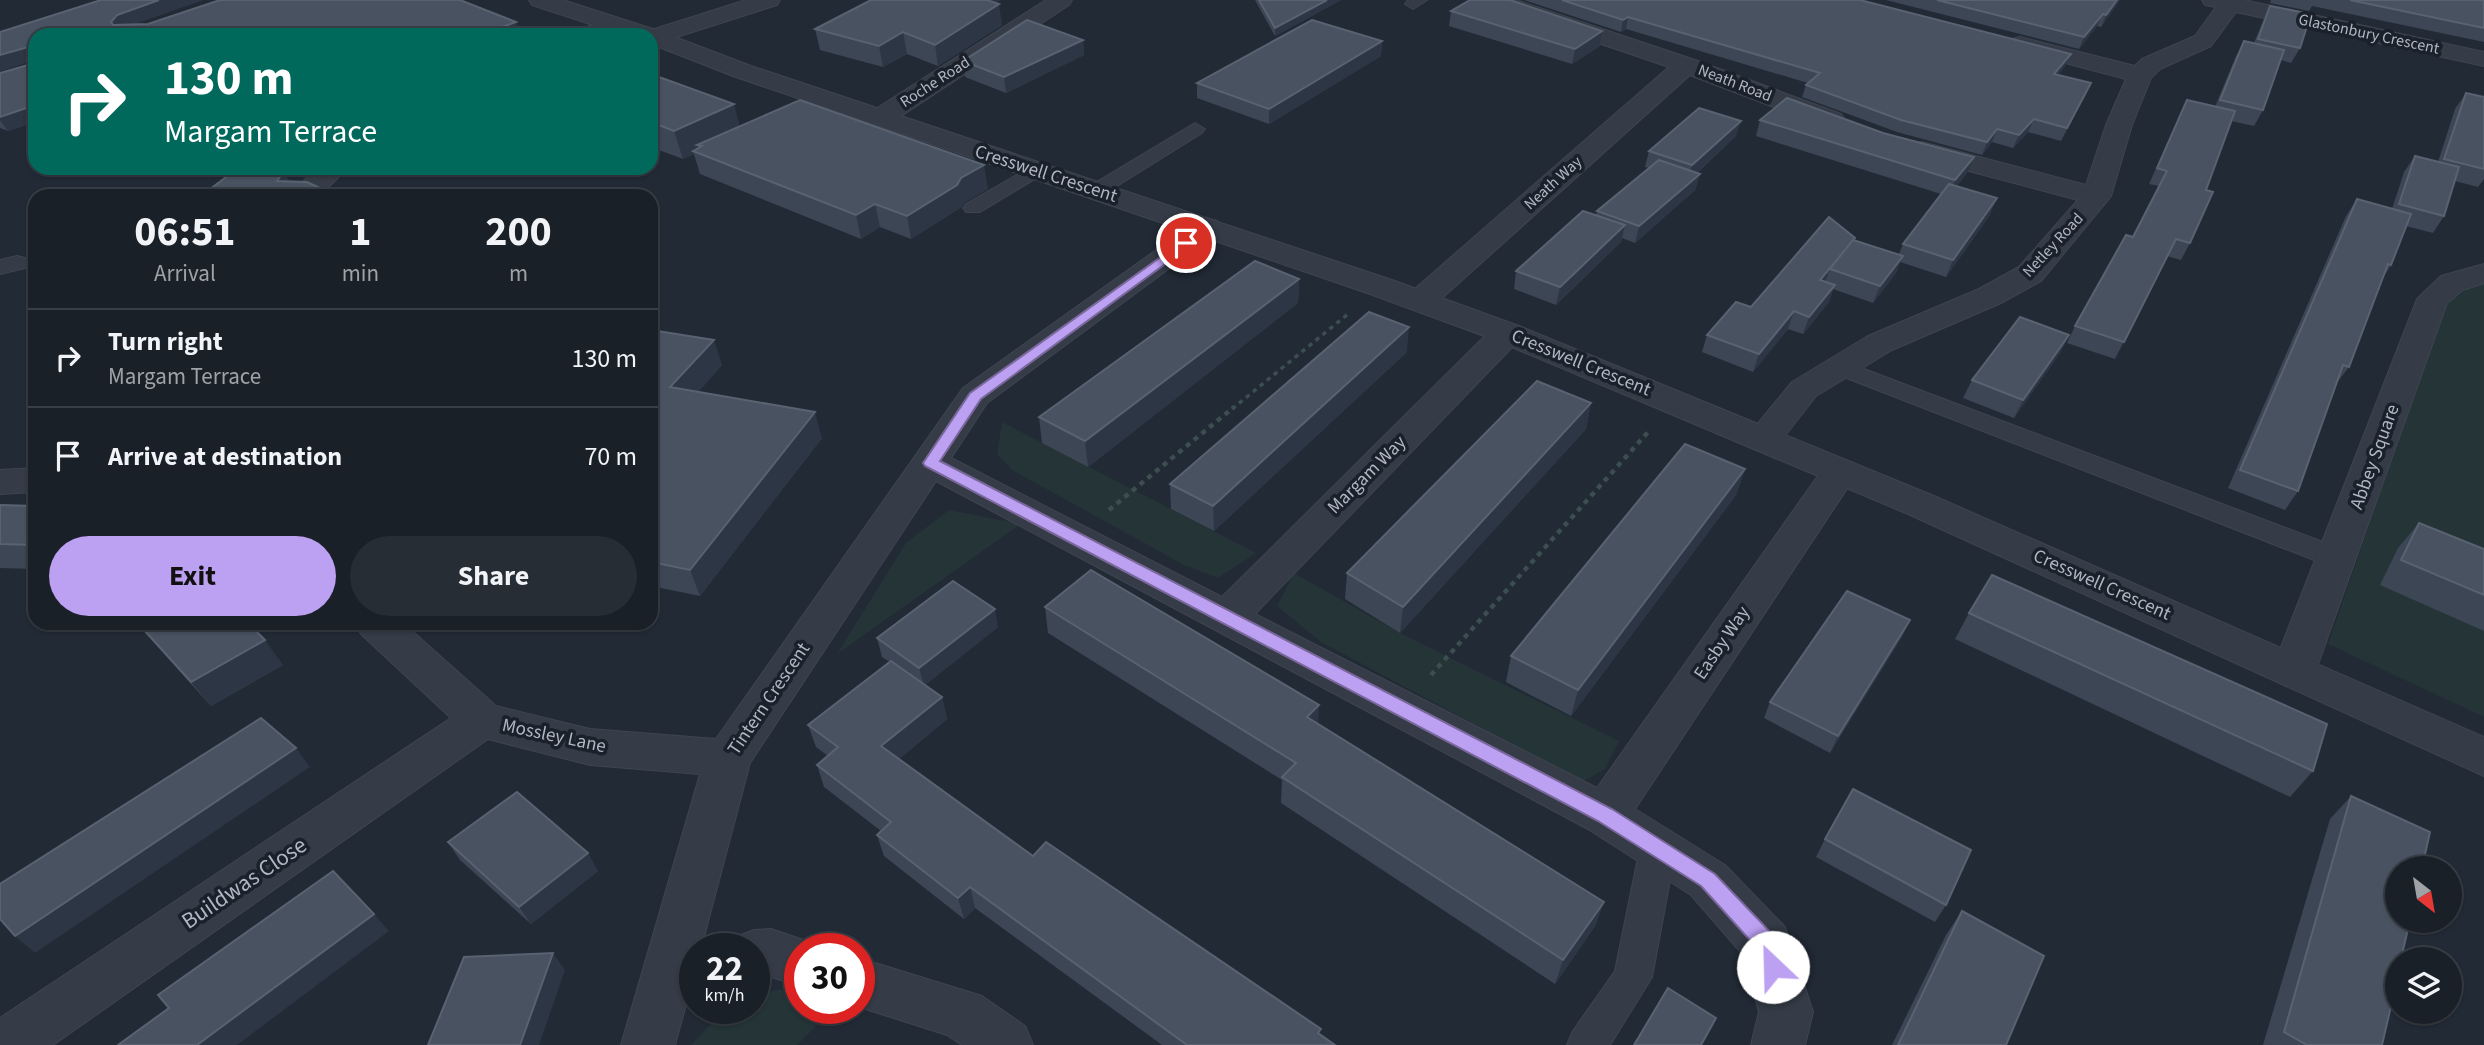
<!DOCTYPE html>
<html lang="en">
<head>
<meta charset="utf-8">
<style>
  body { margin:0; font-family:"Source Sans 3",sans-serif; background:#272d34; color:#f1f3f6; height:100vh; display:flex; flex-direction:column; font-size:26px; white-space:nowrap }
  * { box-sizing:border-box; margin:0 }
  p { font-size:23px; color:#9fa3a8 }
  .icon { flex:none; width:38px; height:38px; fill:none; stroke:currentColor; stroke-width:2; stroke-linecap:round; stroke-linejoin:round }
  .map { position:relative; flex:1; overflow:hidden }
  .panel { position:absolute; left:28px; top:189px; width:630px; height:441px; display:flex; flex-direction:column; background:#1a2028; border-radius:21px; box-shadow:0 2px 5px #0004,0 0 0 2px #383e45 }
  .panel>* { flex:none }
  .top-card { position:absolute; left:28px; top:28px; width:630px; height:147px; border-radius:21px; box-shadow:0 2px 5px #0004,0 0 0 2px #383e45; background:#00695c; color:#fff; overflow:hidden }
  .needle { width:46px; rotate:149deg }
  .controls { position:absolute; left:2385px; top:856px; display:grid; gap:14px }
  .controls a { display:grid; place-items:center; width:77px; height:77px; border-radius:50%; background:#1a2028; box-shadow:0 2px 5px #0004,0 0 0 2px #383e45; font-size:35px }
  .speed { position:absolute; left:679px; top:933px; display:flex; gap:14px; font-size:35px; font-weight:700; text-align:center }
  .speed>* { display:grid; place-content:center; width:91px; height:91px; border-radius:50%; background:#1a2028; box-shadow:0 2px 5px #0004,0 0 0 2px #383e45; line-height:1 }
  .speed small { font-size:18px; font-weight:400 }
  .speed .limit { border:10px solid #d22; background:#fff; color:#111 }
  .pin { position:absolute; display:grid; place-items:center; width:60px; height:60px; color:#fff; margin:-30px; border:4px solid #fff; border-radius:50%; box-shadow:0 2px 7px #0007 }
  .me { position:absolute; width:77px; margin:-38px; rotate:336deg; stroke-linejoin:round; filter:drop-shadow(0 0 5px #0008) }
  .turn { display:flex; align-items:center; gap:24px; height:147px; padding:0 21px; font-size:32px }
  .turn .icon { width:91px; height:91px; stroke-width:2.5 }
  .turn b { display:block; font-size:49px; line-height:60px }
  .eta { display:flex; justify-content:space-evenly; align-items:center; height:119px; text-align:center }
  .eta b { font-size:42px; font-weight:700; line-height:49px }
  .cta { display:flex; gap:14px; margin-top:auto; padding:14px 21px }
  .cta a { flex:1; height:80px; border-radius:42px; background:#bca0f2; color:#111; font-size:28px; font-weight:700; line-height:80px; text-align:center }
  .cta a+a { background:#272d34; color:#f1f3f6 }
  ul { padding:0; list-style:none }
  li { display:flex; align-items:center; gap:21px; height:98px; padding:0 21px; border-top:2px solid #383e45 }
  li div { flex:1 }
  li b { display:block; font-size:26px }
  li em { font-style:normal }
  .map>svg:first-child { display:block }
  .green { fill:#243437 }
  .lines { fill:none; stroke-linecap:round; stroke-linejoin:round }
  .service-casing { stroke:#3e4550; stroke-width:2 }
  .minor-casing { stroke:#3e4550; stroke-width:2 }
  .tertiary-casing { stroke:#3e4550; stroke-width:2 }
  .path-far1 { stroke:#3c4e50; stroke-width:3.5; stroke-dasharray:4.5 4.5; stroke-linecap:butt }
  .path { stroke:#3c4e50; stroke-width:4.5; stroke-dasharray:5 5; stroke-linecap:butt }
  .service { fill:#353c47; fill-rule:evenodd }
  .minor { fill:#353c47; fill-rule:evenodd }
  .tertiary { fill:#353c47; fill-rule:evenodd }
  .wall { fill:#3d4655 }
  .shaded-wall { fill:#2d3644 }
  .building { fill:#495261; stroke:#596270; stroke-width:2 }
  .route { fill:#bca0f2; stroke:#7a689d; stroke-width:2 }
  .labels { text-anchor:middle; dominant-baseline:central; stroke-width:7; stroke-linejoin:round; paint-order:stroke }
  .far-street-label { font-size:16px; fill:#b0b6c3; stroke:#1b212b }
  .street-label { font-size:19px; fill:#b0b6c3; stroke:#1b212b }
  .near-street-label { font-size:23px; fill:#b0b6c3; stroke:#1b212b }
</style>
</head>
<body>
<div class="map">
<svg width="2484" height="1045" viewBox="0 0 2484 1045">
  <rect width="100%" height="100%" fill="#222a36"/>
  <g class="green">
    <path d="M2484,279V717L2328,644L2446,303Z"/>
    <path d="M1002,422L1256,553L1218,578L1184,565L1012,470L997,454Z"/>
    <path d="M949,510L1021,524L837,654L906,543Z"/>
    <path d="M1294,573L1400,633L1619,741L1605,769L1582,782L1321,642L1277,606Z"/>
    <path d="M782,989L800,1002V1008H808L823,1019L797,1045H691L726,1008H754V996Z"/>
  </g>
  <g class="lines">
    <g class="service-casing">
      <g id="service">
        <path d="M1408,0H1427L1413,9L1405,4Z"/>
        <path d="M1195,123L1205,129L1202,133L1104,194H1090L1087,190L1090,186Z"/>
        <path d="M1036,164L1043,166L1046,170L1043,174L980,212H966L963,208L966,204Z"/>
        <path d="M17,256L25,258L28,263L25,268L0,274V260Z"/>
        <path d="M1840,360L2347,551L2351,558L2347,565L2337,568L2327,565L1831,372L1828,367L1831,362Z"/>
        <path d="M1658,833L1670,837L1676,848L1652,977L1610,1045H1567L1573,1031L1615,971L1640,848L1646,837Z"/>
      </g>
    </g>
    <g class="minor-casing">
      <g id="minor">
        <path d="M746,0H780L777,5L661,42L651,44V35H643L645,32Z"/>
        <path d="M1046,0H1072L1069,5L889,124L880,126L871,124L867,118L871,112Z"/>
        <path d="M1483,0H1516L1695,60L1841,114L1845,120L1841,126L1832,128L1823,126L1690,75L1431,308L1420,311L1409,308L1404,301L1409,294L1669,67L1486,5Z"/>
        <path d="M2202,0H2244L2484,52V66L2236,12L2211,46L2160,69L2151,78L2132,125L2111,196L2041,281L2001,303L1892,350L1816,396L1777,446L1764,449L1751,446L1746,438L1792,382L1868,336L1979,289L2019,267L2078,200L1912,156L1908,150L1912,144L1922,142L2086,185L2106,125L2126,79L2012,49L2008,44L2012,39L2020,37L2135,66L2142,59L2195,36L2216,7L2205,5Z"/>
        <path d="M615,18L623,20L627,25C616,40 590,35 573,35L577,30Z"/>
        <path d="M317,168H348L319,196H288Z"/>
        <path d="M1207,218L1217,221L1222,227L1217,233L987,403L951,458L1222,597L1495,326L1507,323L1519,326L1523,333L1519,340L1255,614L1597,788L1827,463L1840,460L1853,463L1858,472L1635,809L1725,865L1785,927L1813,1012L1805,1045H1751L1759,1012L1744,956L1691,895L1588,829L936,481L750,763L701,948H695V971L675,1045H621L700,774L590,765L488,739L53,1045H0V1018L451,718L361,634L355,623H403L496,706L590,729L716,739L963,388L1197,221Z"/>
        <path d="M2484,264V283L2463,290L2447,303L2316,670L2309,682L2294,686L2279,682L2272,670L2417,299L2441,276Z"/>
        <path d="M35,468V492L0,494V470Z"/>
        <path d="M771,929L818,945L820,948H800V986L771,977L754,978V948H731L736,937L754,930Z"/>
        <path d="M859,958L982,996L1025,1026L1033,1045H962L947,1035L859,1007Z"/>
      </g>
    </g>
    <g class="tertiary-casing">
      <path id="tertiary" d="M529,0H563L659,31L751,66L1392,280L1519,326L1934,496L2484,737V776L1908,514L1495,340L1370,294L733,76L651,44V35H624L532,5Z"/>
    </g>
    <path class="path-far1" d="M1232,409L1348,314"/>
    <g class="path">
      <path d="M1109,510L1234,407"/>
      <path d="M1431,675L1649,431"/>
    </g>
    <use href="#service" class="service"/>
    <use href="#minor" class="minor"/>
    <use href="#tertiary" class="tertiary"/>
  </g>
  <g class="wall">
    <path d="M203,0L133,24L521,35H35V122L8,131L0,128V73L28,65V62L0,71V32Z"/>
    <path d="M1255,0H1341L1275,36Z"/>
    <path d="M1524,0H1860L2065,66L2058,75L2085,95L2061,141L2028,132L2013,148L1992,142L1982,155L1897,132L1802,97L1806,85L1808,83L1626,29L1621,32Z"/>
    <path d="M1886,0H2120L2101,27L2097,26L2079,49Z"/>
    <path d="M2271,0H2484V42L2312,6L2309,11L2270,3Z"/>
    <path d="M995,3L1002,25L938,66L907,54L883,67L820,50L815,29Z"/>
    <path d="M2270,6L2300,48L2291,63L2281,60L2263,110L2254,126L2231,121L2206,190L2190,243L2181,260L2167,256L2115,359L2067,343L2075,326L2133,237L2159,186L2149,184L2187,100L2215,107L2236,56L2244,41L2254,43L2263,21Z"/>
    <path d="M1451,11L1602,31L1600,46L1572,64L1449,26Z"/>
    <path d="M1083,40L1084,55L1006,93L965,77L963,61Z"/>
    <path d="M1382,41L1381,56L1269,124L1197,98V83Z"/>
    <path d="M651,81L740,126L988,189L965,202L960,208L911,239L880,227L861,239L700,174L694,154L683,159L651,147Z"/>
    <path d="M2466,93L2483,97L2484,94V179L2478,187L2455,181L2444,216L2433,233L2406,226L2391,265L2383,278L2349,367L2336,384L2298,491L2285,510L2228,488L2346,216L2357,199L2392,209L2404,172L2415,156L2438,162L2455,109Z"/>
    <path d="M1760,120L1967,173L1957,186L1990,215L1946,277L1900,262L1896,273L1873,303L1833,289L1829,302L1803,334L1788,329L1753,372L1702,352L1707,335L1854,240L1899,254L1903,244L1941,194L1756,136Z"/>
    <path d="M1736,136L1697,173L1700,174L1695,190L1635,243L1622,238L1621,242L1556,305L1514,289L1516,271L1596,215L1597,211L1649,168L1645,167L1649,151Z"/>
    <path d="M1299,279L1298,303L1088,467L1042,443L1039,417Z"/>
    <path d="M651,330L722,365L698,392L822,438L700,596L651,586Z"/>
    <path d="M2069,335L2060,353L2014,418L1963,398L1972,380Z"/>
    <path d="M1407,352L1214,531L1171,509L1170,484Z"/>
    <path d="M1591,403L1586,429L1400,633L1345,599L1347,573Z"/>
    <path d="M1745,469L1736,495L1571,716L1506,682L1511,656Z"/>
    <path d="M0,505L35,506V569L0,568Z"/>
    <path d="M2419,523L2484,549V631L2380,585L2398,548Z"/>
    <path d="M1045,607L1604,902L1595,926L1555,984L1281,803L1282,780L1048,633Z"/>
    <path d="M1969,613L2313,771L2290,797L1955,639Z"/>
    <path d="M1910,620L1902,637L1830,753L1764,718L1770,702Z"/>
    <path d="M136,623H248L283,665L211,706Z"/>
    <path d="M998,627L925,685L942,697L947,719L899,759L1033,856L1320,1034L1335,1045H1162L975,908L964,919L884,856L877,835L881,831L824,787L817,765L828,756L816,747L808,725L890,662L882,657L877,638Z"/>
    <path d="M2351,796L2382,1045H2263L2330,819Z"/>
    <path d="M1825,839L1946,905L1935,922L1816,857Z"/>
    <path d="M448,842L598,871L531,924L460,860Z"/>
    <path d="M1962,911L2006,1045H1892L1946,935Z"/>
  </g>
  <g class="shaded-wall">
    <path d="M159,0H203L124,28L119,35L111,22L117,15Z"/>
    <path d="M972,0H1001L974,15Z"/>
    <path d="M1327,0H1341L1275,36V28Z"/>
    <path d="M2117,0H2120L2101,27L2106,15Z"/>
    <path d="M999,4L1002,25L938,66L935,45Z"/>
    <path d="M2103,14L2097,26L2079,49L2084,37Z"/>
    <path d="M1628,17L1626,29L1621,32L1623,20Z"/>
    <path d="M516,22L521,35H480Z"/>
    <path d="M1602,31L1600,46L1572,64L1575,49Z"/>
    <path d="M903,32L907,54L883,67L879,46Z"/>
    <path d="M1083,40L1084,55L1006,93L1004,77Z"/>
    <path d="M1382,41L1381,56L1269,124V109Z"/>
    <path d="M28,47L35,60L0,71V55Z"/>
    <path d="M2071,54L2065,66L2049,87L2054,74Z"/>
    <path d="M734,104L741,131L702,146L697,145L699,151H693L694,154L683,159L674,131Z"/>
    <path d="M35,105V122L8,131L0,120V117Z"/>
    <path d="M2034,119L2028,132L2013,148L2019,135Z"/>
    <path d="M1741,121L1736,136L1688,181L1692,165Z"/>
    <path d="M1997,129L1992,142L1982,155L1987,142Z"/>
    <path d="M1974,157L1967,173L1949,197L1955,180Z"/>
    <path d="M984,165L988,189L965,202L960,208L911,239L907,216L961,178Z"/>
    <path d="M284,171L293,188L277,181Z"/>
    <path d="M1700,174L1695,190L1635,243L1639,226Z"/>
    <path d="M1997,198L1990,215L1946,277L1953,260Z"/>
    <path d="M875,204L880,227L861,239L856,215Z"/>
    <path d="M1625,225L1621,242L1556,305L1560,287Z"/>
    <path d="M1855,238L1830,269L1824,285L1820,280Z"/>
    <path d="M1903,256L1896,273L1873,303L1880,286Z"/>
    <path d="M1299,279L1298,303L1088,467L1085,441Z"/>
    <path d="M1835,285L1829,302L1803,334L1809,317Z"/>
    <path d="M1794,311L1788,329L1753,372L1759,354Z"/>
    <path d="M1409,327L1407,352L1214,531L1213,506Z"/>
    <path d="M2069,335L2060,353L2014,418L2023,400Z"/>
    <path d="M714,340L722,365L679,413L670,387Z"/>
    <path d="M1591,403L1586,429L1400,633L1403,607Z"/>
    <path d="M815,412L822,438L700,596L690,570Z"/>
    <path d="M1745,469L1736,495L1571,716L1578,690Z"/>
    <path d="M995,609L998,627L924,686L919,668Z"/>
    <path d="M1910,620L1902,637L1830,753L1838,736Z"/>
    <path d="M265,640L283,665L211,706L191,682Z"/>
    <path d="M942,697L947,719L888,768L881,746Z"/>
    <path d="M1319,705L1318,730L1307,717Z"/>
    <path d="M296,748L310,767L35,953L15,936Z"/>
    <path d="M588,853L598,871L531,924L519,907Z"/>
    <path d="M970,887L975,908L964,919L958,898Z"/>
    <path d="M1604,902L1595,926L1555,984L1563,960Z"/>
    <path d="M374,914L389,931L237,1045H197Z"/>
    <path d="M553,953L565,970L539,1045H520Z"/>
  </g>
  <g class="building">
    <path d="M101,0H159L117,15L111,22L113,25L148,24L220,0H460L516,22L480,35H35V105L0,117V73L28,65V47L0,55V32Z"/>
    <path d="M871,0H987L999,4L935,45L903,32L879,46L815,29Z"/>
    <path d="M1259,0H1327L1275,28Z"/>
    <path d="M1470,0H1510L1602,31L1575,49L1451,11Z"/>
    <path d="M1562,0H1860L2071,54L2054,74L2091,83L2067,128L2034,119L2019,135L1997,129L1987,142L1901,120L1806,85L1820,73L1628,17L1623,20Z"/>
    <path d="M1937,0H2117L2106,15L2103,14L2084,37Z"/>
    <path d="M2350,0H2484V28Z"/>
    <path d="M2270,6L2311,14L2300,48L2258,39Z"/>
    <path d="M1027,20L1083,40L1004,77L963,61Z"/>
    <path d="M1312,20L1382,41L1269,109L1197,83Z"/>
    <path d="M2244,41L2284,50L2263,110L2220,100Z"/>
    <path d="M659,77L734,104L674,131L651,122V81Z"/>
    <path d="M2466,93L2484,97V169L2444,159Z"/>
    <path d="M1787,98L1883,133L1974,157L1955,180L1760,120Z"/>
    <path d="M800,100L984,165L961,178L957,185L907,216L875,204L856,215L693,151L702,146L697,145Z"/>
    <path d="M2187,100L2235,111L2206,190L2213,192L2190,243L2176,239L2124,342L2075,326L2126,235L2133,237L2167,171L2157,168Z"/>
    <path d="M1699,108L1741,121L1692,165L1649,151Z"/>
    <path d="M2415,156L2459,167L2444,216L2399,204Z"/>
    <path d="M1659,160L1700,174L1639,226L1597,211Z"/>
    <path d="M238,168H277L284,171L277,181L307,182L337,196H201Z"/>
    <path d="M1949,184L1997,198L1953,260L1903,244Z"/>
    <path d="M2357,199L2411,214L2391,265L2388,264L2349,367L2343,365L2298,491L2240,470Z"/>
    <path d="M1583,211L1625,225L1560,287L1516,271Z"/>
    <path d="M1829,217L1855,238L1820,280L1835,285L1809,317L1794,311L1759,354L1707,335L1736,302L1751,307Z"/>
    <path d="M1853,240L1903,256L1880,286L1830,269Z"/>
    <path d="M1255,261L1299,279L1085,441L1039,417Z"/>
    <path d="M1369,312L1409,327L1213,506L1170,484Z"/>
    <path d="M2020,317L2069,335L2023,400L1972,380Z"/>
    <path d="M651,330L714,340L670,387L815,412L690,570L651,562Z"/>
    <path d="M1537,381L1591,403L1403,607L1347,573Z"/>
    <path d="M1685,444L1745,469L1578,690L1511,656Z"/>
    <path d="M0,505L35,506V545L0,544Z"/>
    <path d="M2419,523L2484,549V595L2401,560Z"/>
    <path d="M1091,570L1319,705L1307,717L1604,902L1563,960L1282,777L1296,763L1045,607Z"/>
    <path d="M1992,575L2327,724L2313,771L1969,613Z"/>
    <path d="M953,581L995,609L919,668L877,638Z"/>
    <path d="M1847,591L1910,620L1838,736L1770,702Z"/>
    <path d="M138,623H248L265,640L191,682Z"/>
    <path d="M891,661L942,697L881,746L1033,856L1046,842L1321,1029L1318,1033L1335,1045H1187L970,887L958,898L877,835L891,822L817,765L838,747L808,725Z"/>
    <path d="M261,718L296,748L15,936L0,919V884Z"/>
    <path d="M1853,789L1971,850L1946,905L1825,839Z"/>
    <path d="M517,792L588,853L519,907L448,842Z"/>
    <path d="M2351,796L2430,832L2422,868H2398V920H2410L2401,959H2398V976L2382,1045H2307L2284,1032Z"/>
    <path d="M333,871L374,914L197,1045H118L169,1008L158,995Z"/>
    <path d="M1962,911L2044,956L2006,1045H1898Z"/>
    <path d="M553,953L520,1045H428L464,957Z"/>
    <path d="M1668,988L1716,1018L1701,1045H1634Z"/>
  </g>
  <path class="route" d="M1186,239L1192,243L1191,245L981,399L940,461L1612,809L1715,874L1775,937L1784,967L1781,974L1773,977L1766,974L1758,949L1701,886L1598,821L925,466L923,463L970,393Z"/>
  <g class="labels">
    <g class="far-street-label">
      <text transform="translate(2369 34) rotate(12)">Glastonbury Crescent</text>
      <text transform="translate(935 82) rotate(-33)">Roche Road</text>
      <text transform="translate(1735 83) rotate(21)">Neath Road</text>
      <text transform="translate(1553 183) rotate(-42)">Neath Way</text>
      <text transform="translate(2053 245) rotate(-47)">Netley Road</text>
    </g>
    <g class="street-label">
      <text transform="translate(1046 174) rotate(18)">Cresswell Crescent</text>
      <text transform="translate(1581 363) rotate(22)">Cresswell Crescent</text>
      <text transform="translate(2375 457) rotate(-70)">Abbey Square</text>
      <text transform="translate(1367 475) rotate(-45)">Margam Way</text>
      <text transform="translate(2102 585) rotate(24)">Cresswell Crescent</text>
      <text transform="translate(1722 643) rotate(-56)">Easby Way</text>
      <text transform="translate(769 699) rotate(-56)">Tintern Crescent</text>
      <text transform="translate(554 736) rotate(12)">Mossley Lane</text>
    </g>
    <g class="near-street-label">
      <text transform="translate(244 883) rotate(-34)">Buildwas Close</text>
    </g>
  </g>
</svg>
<div class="controls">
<a><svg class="needle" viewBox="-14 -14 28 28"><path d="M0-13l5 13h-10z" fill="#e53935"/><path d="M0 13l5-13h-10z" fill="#9fa3a8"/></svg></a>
<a><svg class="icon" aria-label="layers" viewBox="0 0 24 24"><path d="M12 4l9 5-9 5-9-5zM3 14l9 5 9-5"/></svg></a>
</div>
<div class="speed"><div>22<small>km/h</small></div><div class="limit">30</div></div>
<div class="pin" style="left:1186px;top:243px;background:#d93025"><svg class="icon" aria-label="arrive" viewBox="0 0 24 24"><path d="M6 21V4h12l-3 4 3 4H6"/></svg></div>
<svg class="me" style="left:1773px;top:967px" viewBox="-20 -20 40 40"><circle r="19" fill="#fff"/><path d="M0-13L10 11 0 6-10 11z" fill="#bca0f2"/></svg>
<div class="top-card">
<div class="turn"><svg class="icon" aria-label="right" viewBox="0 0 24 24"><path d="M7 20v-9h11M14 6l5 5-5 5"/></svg><div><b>130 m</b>Margam Terrace</div></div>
</div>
<section class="panel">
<div class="eta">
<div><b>06:51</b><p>Arrival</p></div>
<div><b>1</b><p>min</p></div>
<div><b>200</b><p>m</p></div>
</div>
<ul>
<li><svg class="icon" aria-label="right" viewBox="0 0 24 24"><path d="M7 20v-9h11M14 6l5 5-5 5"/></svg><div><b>Turn right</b><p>Margam Terrace</p></div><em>130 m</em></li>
<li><svg class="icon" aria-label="arrive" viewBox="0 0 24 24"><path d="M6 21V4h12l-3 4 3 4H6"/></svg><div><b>Arrive at destination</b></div><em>70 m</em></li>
</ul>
<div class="cta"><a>Exit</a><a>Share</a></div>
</section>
</div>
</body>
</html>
